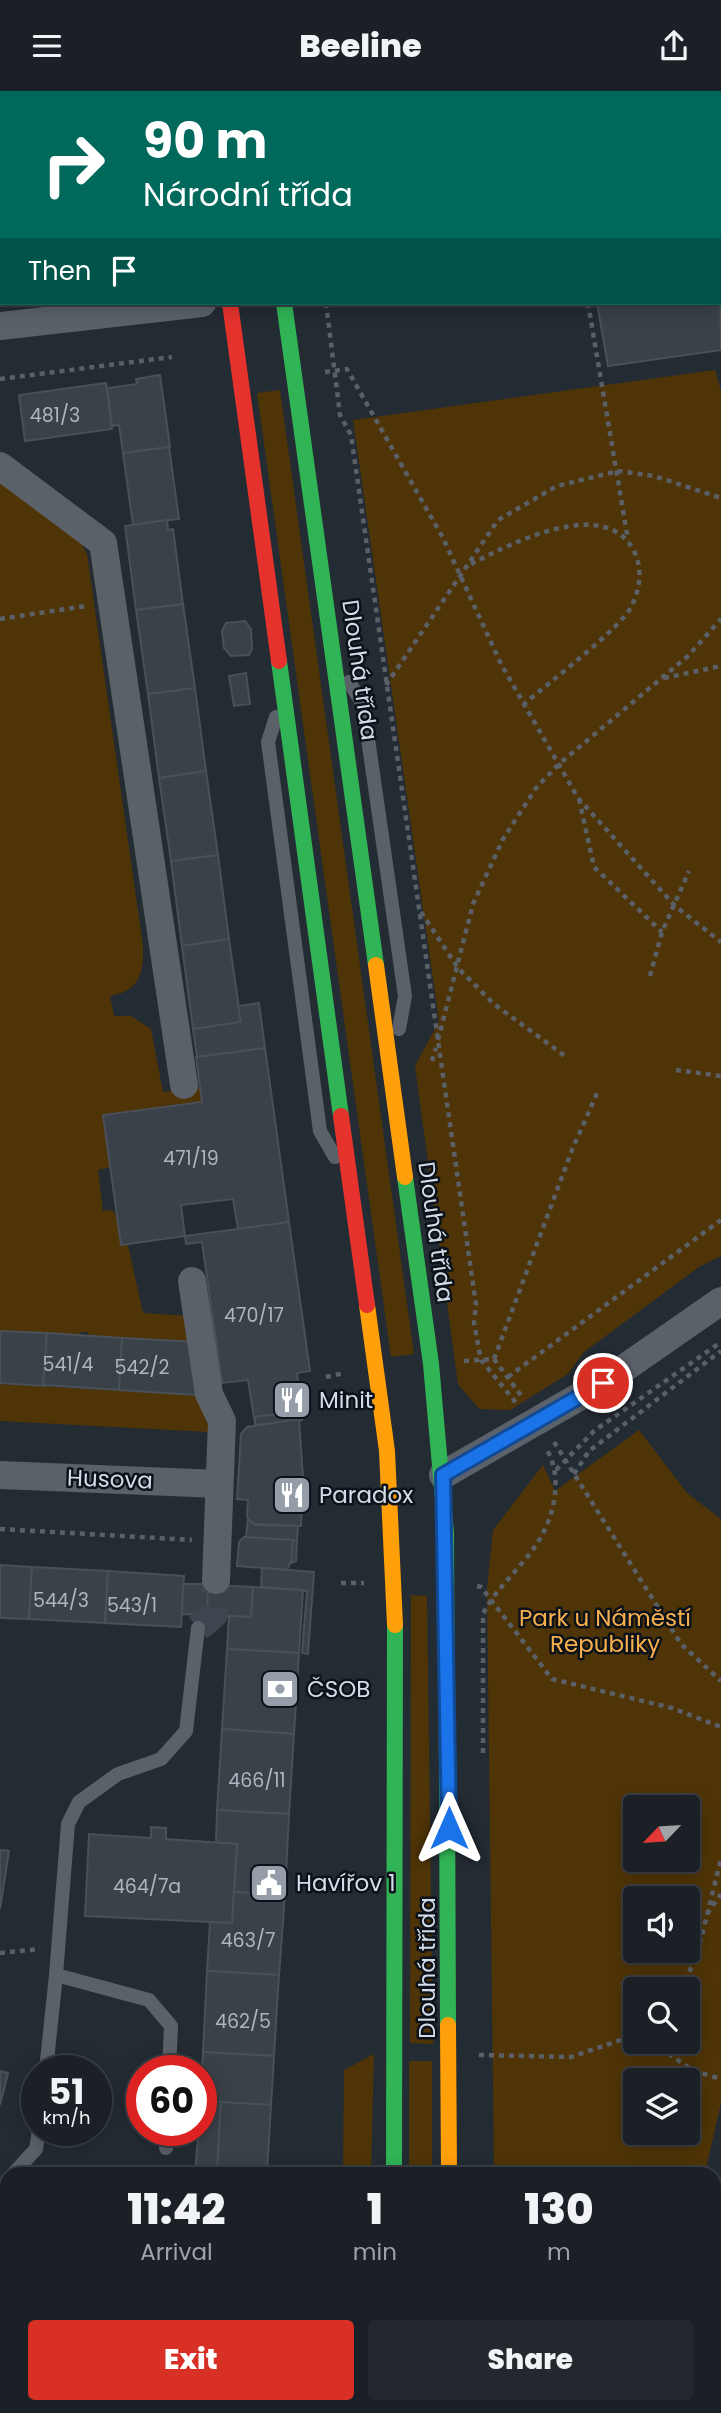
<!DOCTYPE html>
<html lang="en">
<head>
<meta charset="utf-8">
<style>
  body { margin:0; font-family:Poppins,sans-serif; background:#23282e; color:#f1f3f6; height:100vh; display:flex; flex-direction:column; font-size:26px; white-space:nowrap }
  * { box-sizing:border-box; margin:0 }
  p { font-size:23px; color:#9fa3a7 }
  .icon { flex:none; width:38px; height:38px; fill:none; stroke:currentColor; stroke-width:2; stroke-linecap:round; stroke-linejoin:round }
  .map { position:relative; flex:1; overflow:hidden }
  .side { position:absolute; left:0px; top:2076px; width:721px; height:247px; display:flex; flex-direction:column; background:#1a2026; border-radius:21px 21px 0 0; box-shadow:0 4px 18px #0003,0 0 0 2px #383e43 }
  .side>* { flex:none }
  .top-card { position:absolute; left:0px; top:0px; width:721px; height:214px; box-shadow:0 4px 18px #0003,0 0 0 2px #383e43; background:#00695c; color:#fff; overflow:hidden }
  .needle { width:46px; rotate:245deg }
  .controls { position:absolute; left:623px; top:1704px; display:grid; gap:14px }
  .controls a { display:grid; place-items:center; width:77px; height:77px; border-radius:7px; background:#1a2026; box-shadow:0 4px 18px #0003,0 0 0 2px #383e43; font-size:35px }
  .speed { position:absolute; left:21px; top:1964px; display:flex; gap:14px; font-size:35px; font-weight:700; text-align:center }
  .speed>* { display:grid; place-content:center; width:91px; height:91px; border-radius:50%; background:#1a2026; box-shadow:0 4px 18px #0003,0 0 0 2px #383e43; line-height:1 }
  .speed small { font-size:18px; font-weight:400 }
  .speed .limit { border:10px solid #d22; background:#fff; color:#111 }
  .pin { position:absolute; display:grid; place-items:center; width:60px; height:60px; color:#fff; margin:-30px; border:4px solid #fff; border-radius:50%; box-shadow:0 2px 7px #0007 }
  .me { position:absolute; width:77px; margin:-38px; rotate:0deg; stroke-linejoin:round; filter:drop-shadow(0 0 5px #0008) }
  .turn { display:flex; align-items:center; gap:24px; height:147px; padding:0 28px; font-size:32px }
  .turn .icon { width:91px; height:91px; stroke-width:2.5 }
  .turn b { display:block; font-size:49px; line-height:60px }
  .then { display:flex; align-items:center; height:66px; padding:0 28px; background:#0003; gap:14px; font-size:26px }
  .eta { display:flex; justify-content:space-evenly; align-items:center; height:119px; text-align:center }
  .eta b { font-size:42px; font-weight:800; line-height:49px }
  .cta { display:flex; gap:14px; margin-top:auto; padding:14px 28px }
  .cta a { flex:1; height:80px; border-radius:7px; background:#d93025; color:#fff; font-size:28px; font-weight:800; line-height:80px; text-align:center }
  .cta a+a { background:#23282e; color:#f1f3f6 }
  header { display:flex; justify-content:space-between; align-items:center; height:91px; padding:0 28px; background:#1a2026; font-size:32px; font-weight:800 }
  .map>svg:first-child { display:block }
  .green { fill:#4f3407; fill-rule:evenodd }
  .building { fill:#3a4148; stroke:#495058; stroke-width:2 }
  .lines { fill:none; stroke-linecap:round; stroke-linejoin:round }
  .street-tunnel { stroke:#3d464e; stroke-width:28; stroke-dasharray:28 14; stroke-linecap:butt }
  .path { stroke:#5a6066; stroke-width:4.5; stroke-dasharray:5 5; stroke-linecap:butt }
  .lane { stroke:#5b6169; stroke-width:14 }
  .street { stroke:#5b6169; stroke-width:28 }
  .fast { stroke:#30b455; stroke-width:16 }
  .slow { stroke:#ff9f0a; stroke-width:16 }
  .jam { stroke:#e5322d; stroke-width:16 }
  .route-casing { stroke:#114b97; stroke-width:18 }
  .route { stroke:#1a73e8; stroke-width:12 }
  .labels { text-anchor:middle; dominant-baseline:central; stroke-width:5; stroke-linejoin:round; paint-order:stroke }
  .number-label { font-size:19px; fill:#adb5bf }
  .street-label { font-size:23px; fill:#d3dce7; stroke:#0c1219 }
  .poi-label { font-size:23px; fill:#d3dce7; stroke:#0c1219; text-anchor:start }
  .park-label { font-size:23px; fill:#f7ae4c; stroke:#0c1219 }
</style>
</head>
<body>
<header><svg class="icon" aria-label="menu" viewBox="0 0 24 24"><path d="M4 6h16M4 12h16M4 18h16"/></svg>Beeline<svg class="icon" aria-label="share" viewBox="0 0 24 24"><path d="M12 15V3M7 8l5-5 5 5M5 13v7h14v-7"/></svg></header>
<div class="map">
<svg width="721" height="2322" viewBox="0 0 721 2322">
  <rect width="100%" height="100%" fill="#232b33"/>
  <g class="green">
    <path d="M368,0H697L688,2Z"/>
    <path d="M715,279L721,300V1165L699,1176L584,1261L568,1283L510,1319L479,1318L458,1293L415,975L439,930L353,329Z"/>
    <path d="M280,299L414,1263L391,1266L257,302Z"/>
    <path d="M0,386L81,452L87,463L143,855C144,881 140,900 110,905L114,925H131L151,938L163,1001L201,996L204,1010L111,1076L98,1079L103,1120L113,1119L114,1123H117L122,1154H128L143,1222L190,1225L197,1252L89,1246L88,1241H80V1246L0,1241Z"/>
    <path d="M0,1293L194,1304L203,1296L209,1341L0,1330Z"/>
    <path d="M639,1339L687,1402L721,1428V2012L705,2082H494L487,1497L493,1439L543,1374L555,1400ZM635,1717H688V1769H635ZM635,1808H688V1860H635ZM635,1899H688V1951H635ZM635,1990H688V2042H635Z"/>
    <path d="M411,1504L427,1505L433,1953L410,1952Z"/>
    <path d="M374,1963L371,2082H343L344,1979Z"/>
    <rect x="409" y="1970" width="23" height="112"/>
    <path d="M552,2315H651L649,2322H578Z"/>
  </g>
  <g class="building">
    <rect x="320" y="0" width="47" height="2"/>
    <path d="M719,103L721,259L608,275L597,212H719Z"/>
    <path d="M160,284L170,356L123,362L119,334L112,335L107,297L137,293L136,288Z"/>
    <path d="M106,292L112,338L25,350L19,304Z"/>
    <path d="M169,356L179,428L133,434L123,362Z"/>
    <path d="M167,429L168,439L173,438L183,513L136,519L125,435Z"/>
    <path d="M183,513L195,597L148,603L136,519Z"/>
    <path d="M245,530L251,538L252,558L249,564L231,565L224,557L222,540L226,532Z"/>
    <path d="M246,582L250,613L234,615L229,585Z"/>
    <path d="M195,597L206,680L159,687L148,603Z"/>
    <path d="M206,680L218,764L171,770L159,687Z"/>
    <path d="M218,764L229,848L182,855L171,770Z"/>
    <path d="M229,848L241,931L193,938L182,855Z"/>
    <path d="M259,912L265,957L197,966L193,938L241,931L238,915Z"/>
    <path d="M265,957L289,1131L238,1138L233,1108L181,1114L185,1145L121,1154L103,1024L202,1011L196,966Z"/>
    <path d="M289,1131L310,1280L297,1282L302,1320L254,1327L248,1289L222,1292L202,1151L186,1153L185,1145Z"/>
    <path d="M0,1240L47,1242L45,1295L0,1292Z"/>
    <path d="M47,1242L122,1247L119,1299L43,1294Z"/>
    <path d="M122,1247L198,1251L195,1304L119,1299Z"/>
    <path d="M302,1320V1329L255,1334V1326Z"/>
    <path d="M299,1328L303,1386L301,1435L252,1433L247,1425L248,1409L237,1408L241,1343L247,1336Z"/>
    <path d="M248,1428L255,1434L298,1435L297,1450L246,1447Z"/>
    <path d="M244,1446L293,1449L292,1468L287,1479L237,1475L239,1451Z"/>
    <path d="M293,1450H297L296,1470L291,1472Z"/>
    <path d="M0,1474L32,1476L29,1528L0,1527Z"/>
    <path d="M32,1476L108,1480L105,1532L29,1528Z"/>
    <path d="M262,1477L314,1481L308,1563L302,1562L307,1500L261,1496Z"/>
    <path d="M108,1480L184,1485L181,1536L105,1532Z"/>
    <path d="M183,1493H211L207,1524L182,1523Z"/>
    <path d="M208,1494L253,1496L251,1526L207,1524Z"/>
    <path d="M253,1496L303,1499L299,1562L227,1558L229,1525L251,1526Z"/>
    <path d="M227,1558L299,1562L294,1643L222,1638Z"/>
    <path d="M222,1638L294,1643L289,1723L217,1719Z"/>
    <path d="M217,1719L289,1723L285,1804L234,1801L237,1753L216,1752Z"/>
    <path d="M151,1736L166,1737V1748L237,1753L232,1832L85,1825L89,1743L151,1747Z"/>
    <path d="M0,1759L9,1760L0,1818Z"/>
    <path d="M234,1801L285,1804L279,1884L207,1880L210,1831L232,1832Z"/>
    <path d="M207,1880L279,1884L274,1965L203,1961Z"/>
    <path d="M203,1961L274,1965L271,2014L201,2010Z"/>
    <path d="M0,1980L8,1982L0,2014Z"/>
    <path d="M201,2010L221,2011L217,2082H195Z"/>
    <path d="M221,2011L271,2014L267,2082H217Z"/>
    <path d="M7,2110V2315H271L270,2322H0V2119Z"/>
  </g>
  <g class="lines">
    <path class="street-tunnel" d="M198,1537L214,1523L216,1489"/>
    <g class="path">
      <path d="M0,186H2"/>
      <path d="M326,212L340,324L351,344L476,1214L474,1232L481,1269L517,1313"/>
      <path d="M588,212L628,449"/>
      <path d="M325,281L347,278L443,447L501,573L578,707L675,815L721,851"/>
      <path d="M0,288L172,266"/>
      <path d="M471,473C512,452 605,404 634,460C643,478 640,499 631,516C621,537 546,594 524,613"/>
      <path d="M0,528L86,515"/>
      <path d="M664,587L721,575"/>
      <path d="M386,594L498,429L557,395L618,380L654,385L721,407"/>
      <path d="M579,708L594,776L662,841"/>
      <path d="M421,821L458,877L494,913L565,965"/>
      <path d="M650,885L662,841L689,780"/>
      <path d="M438,949L473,813L503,748L536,697L559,673L688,565L721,528"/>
      <path d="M432,970L436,957"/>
      <path d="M676,979L721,985"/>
      <path d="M494,1268L572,1059L598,1000"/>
      <path d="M464,1270L494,1268L523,1307"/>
      <path d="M326,1286L344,1282"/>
      <path d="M508,1286L721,1129"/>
      <path d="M554,1351L681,1553L721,1590"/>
      <path d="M556,1379L594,1340L721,1251"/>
      <path d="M574,1383L589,1360L721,1260"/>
      <path d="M0,1438L192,1449"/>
      <path d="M341,1492H364"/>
      <path d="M477,1495L481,1496L552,1588L672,1617L721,1636"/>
      <path d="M483,1662V1523C496,1497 520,1478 536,1454C555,1426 564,1384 545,1356"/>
      <path d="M707,1823L721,1803"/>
      <path d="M0,1862L40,1858"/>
      <path d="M681,1899L697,1864L721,1768"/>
      <path d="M652,1951L692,1979L721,1988"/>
      <path d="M479,1964L571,1966L635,1944"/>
    </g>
    <g class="lane">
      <path d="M38,0V2"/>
      <path d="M671,2L674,0"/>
      <path d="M719,17H721"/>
      <path d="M0,70L2,68"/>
      <path d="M349,591L363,613L405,905L399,938"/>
      <path d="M276,626L268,651L320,1040L335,1066"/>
      <path d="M46,1979L56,1884"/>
      <path d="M169,1979L171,1935L149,1909L56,1884L68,1733L79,1711L118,1683L161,1668L186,1640L198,1537"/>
      <path d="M166,2057L167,2039"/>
      <path d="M14,2082L36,2058L39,2039"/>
      <path d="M0,2098L7,2090"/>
    </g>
    <g class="street">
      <path d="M0,235L202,212"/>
      <path d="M0,375L103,452L184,994"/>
      <path d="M192,1190L209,1303L222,1330L216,1489"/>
      <path d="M0,1384L219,1393"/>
      <path d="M443,1384L603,1292L721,1210"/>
    </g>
    <g class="fast">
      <path d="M201,0V2"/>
      <path d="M284,212L376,874"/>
      <path d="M279,570L341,1025"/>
      <path d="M405,1086L431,1273L446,1442L448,1934"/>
      <path d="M394,2082L395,1534"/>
      <path d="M392,2315V2322"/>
      <path d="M448,2315V2322"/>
    </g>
    <g class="slow">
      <path d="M376,874L405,1086"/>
      <path d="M367,1214L387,1360L395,1534"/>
      <path d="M448,1934L449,2082"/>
    </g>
    <g class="jam">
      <path d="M256,0V2"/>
      <path d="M230,212L279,570"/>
      <path d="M341,1025L367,1214"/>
    </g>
  </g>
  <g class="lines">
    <g class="route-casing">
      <path id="route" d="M449,1737L443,1384L603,1292"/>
    </g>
    <use href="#route" class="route"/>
  </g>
  <defs>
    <g id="restaurant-square" transform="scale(2.0125)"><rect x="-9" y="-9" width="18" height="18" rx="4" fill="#959ea8" stroke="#0c1219"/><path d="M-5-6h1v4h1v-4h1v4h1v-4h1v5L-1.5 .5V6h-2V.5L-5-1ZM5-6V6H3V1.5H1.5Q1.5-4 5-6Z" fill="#fff"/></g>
    <g id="bank-square" transform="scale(2.0125)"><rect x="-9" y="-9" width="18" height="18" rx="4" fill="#959ea8" stroke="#0c1219"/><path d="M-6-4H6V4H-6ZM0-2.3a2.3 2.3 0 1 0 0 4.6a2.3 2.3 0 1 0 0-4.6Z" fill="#fff"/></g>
    <g id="civic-square" transform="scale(2.0125)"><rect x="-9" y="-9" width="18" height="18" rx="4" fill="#959ea8" stroke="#0c1219"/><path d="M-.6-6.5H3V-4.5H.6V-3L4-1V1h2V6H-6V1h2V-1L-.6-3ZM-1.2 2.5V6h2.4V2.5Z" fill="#fff"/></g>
  </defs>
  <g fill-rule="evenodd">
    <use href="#restaurant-square" x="292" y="1309"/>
    <use href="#restaurant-square" x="292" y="1404"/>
    <use href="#bank-square" x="280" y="1598"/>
    <use href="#civic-square" x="269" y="1792"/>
  </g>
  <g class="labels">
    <g class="number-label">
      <text x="55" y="324">481/3</text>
      <text x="191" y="1067">471/19</text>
      <text x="254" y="1224">470/17</text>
      <text x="68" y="1273">541/4</text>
      <text x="142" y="1276">542/2</text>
      <text x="61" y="1509">544/3</text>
      <text x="132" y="1514">543/1</text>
      <text x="257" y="1689">466/11</text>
      <text x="147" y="1795">464/7a</text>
      <text x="248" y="1849">463/7</text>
      <text x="243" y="1930">462/5</text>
    </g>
    <g class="street-label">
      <text transform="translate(360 579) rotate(82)">Dlouhá třída</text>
      <text transform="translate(436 1141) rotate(82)">Dlouhá třída</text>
      <text transform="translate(110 1388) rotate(2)">Husova</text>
      <text transform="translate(427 1877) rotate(-90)">Dlouhá třída</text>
    </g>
    <g class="poi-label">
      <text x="319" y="1309">Minit</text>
      <text x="319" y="1404">Paradox</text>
      <text x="307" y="1598">ČSOB</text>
      <text x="296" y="1792">Havířov 1</text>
    </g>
    <g class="park-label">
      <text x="605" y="1527">Park u Náměstí<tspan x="605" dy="26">Republiky</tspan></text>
    </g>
  </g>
</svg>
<div class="controls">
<a><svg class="needle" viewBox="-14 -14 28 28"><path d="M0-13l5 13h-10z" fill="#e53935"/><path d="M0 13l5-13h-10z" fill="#9fa3a7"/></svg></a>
<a><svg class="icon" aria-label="sound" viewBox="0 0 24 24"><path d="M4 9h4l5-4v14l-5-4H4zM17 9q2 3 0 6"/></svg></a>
<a><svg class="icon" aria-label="search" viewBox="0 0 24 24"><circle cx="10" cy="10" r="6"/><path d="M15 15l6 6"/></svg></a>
<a><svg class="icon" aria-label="layers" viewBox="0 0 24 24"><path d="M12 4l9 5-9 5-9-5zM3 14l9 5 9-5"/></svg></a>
</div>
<div class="speed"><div>51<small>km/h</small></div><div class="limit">60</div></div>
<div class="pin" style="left:603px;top:1292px;background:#d93025"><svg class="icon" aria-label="arrive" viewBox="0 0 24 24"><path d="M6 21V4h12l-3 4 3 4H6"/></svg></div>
<svg class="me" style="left:449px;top:1737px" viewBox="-20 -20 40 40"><path d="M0-17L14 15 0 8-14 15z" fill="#1a73e8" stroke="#fff" stroke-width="4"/></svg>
<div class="top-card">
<div class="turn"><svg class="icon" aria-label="right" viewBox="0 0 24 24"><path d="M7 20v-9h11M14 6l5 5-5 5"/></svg><div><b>90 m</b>Národní třída</div></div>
<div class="then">Then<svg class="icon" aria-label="arrive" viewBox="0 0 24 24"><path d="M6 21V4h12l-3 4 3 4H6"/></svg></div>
</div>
<section class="side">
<div class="eta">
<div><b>11:42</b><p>Arrival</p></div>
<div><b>1</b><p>min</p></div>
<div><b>130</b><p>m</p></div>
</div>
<div class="cta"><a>Exit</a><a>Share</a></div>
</section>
</div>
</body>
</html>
